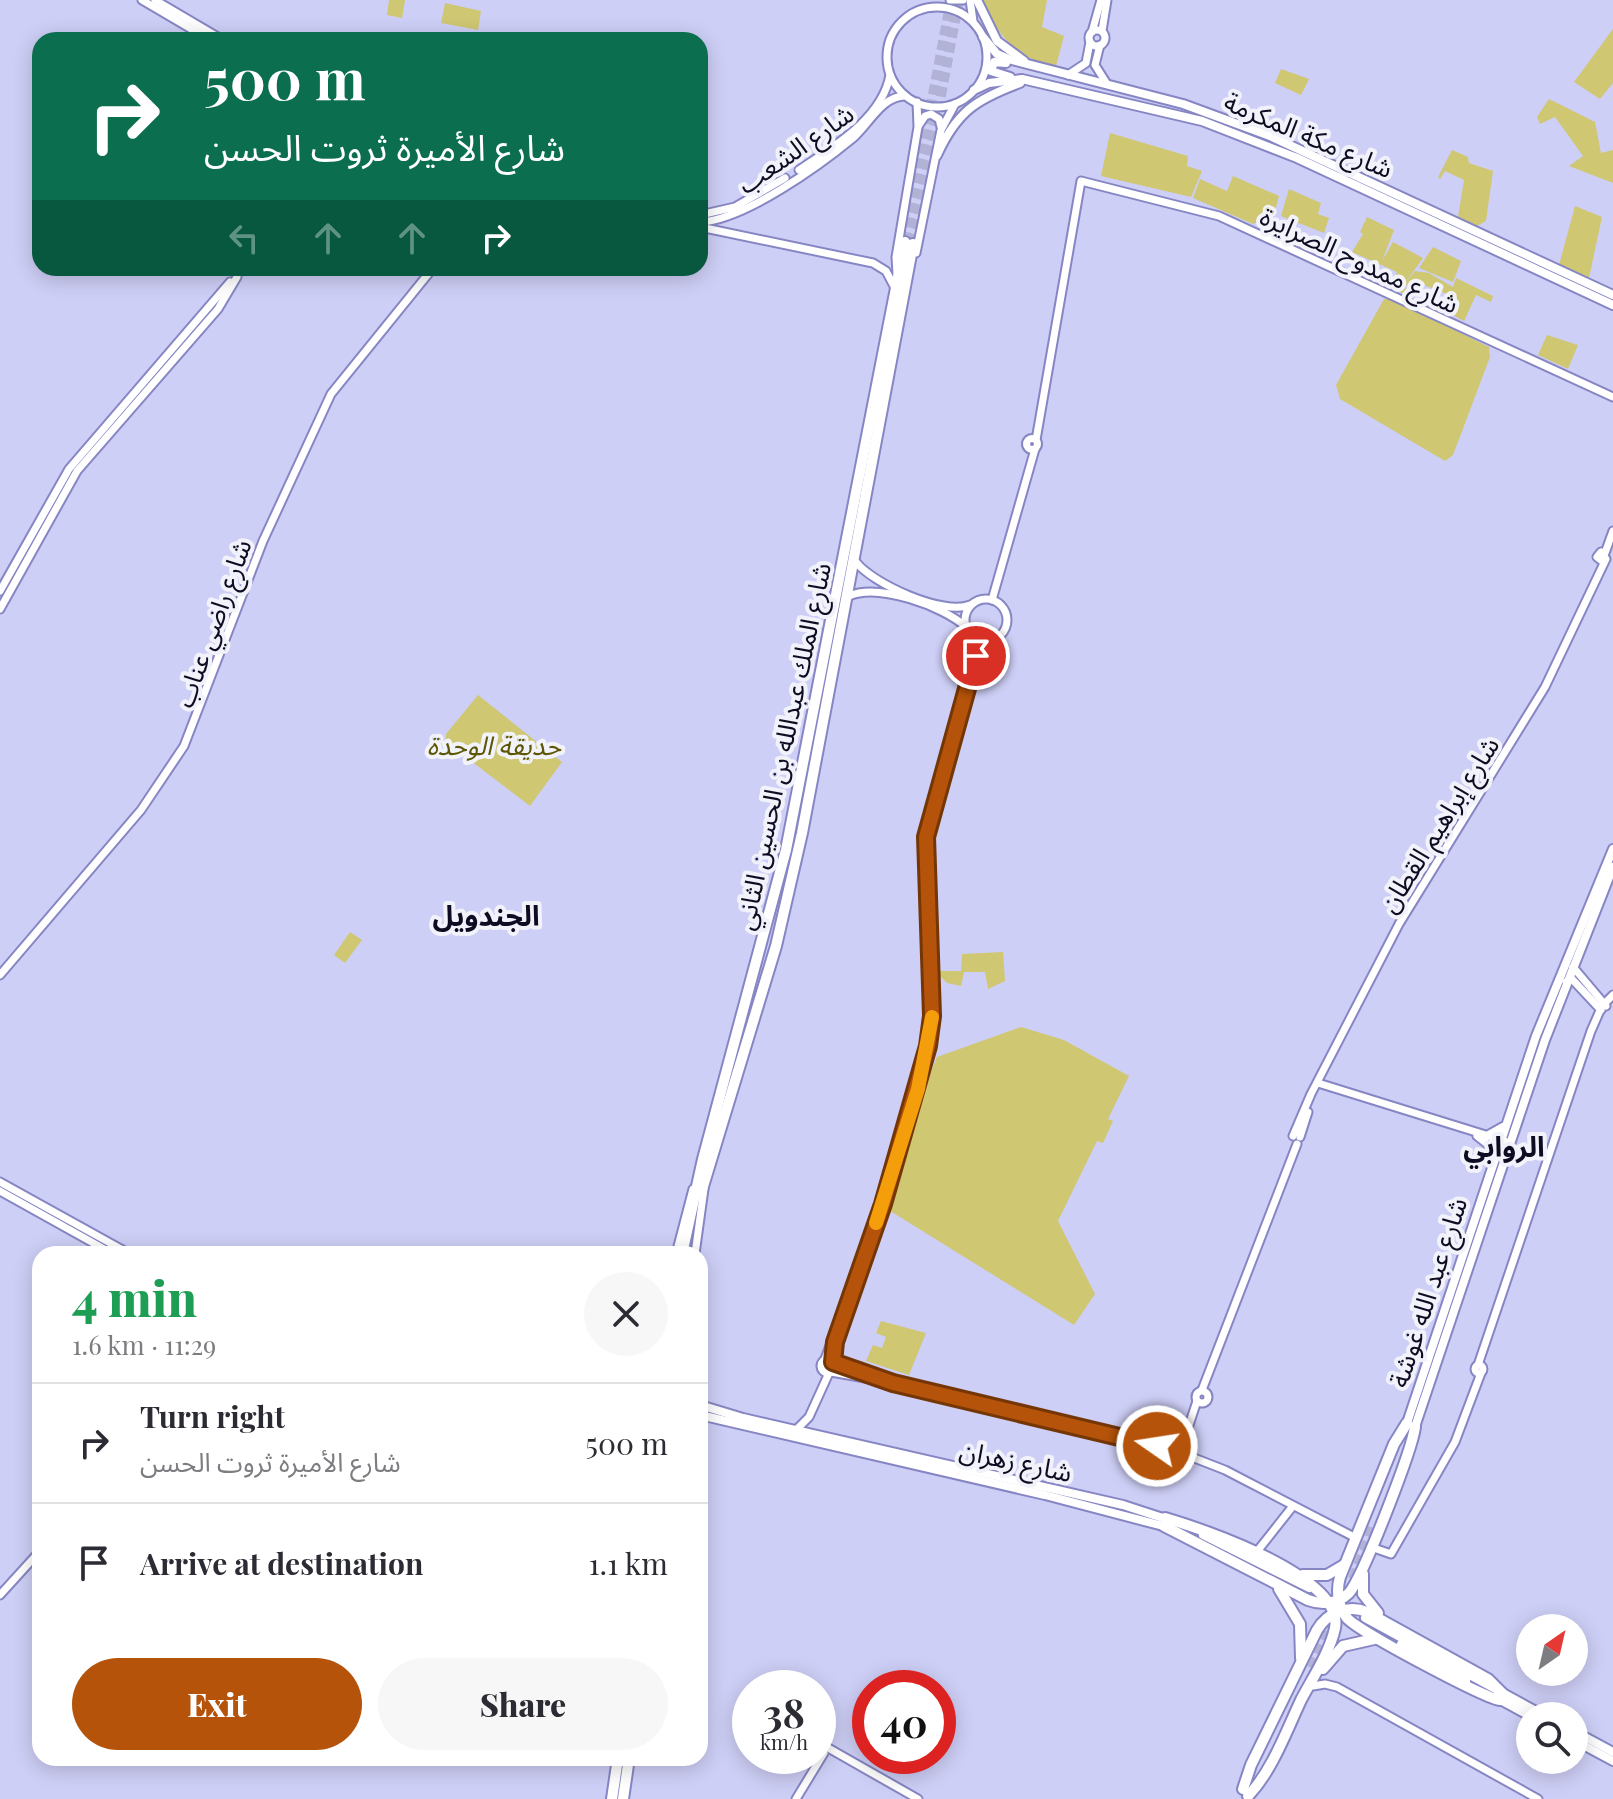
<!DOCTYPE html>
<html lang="en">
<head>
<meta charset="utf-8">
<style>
  body { margin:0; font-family:"Playfair Display","Noto Sans Arabic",serif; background:#f7f7f7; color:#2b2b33; height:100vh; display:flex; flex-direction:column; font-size:30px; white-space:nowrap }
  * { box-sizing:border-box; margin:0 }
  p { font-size:26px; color:#7c7c81 }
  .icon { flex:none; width:44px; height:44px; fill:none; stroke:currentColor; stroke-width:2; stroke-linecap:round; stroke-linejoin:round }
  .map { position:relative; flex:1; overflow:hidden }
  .sheet { position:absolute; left:32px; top:1246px; width:676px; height:520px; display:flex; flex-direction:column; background:#fff; border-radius:24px; box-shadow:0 4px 20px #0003 }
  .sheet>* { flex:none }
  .top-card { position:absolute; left:32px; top:32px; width:676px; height:244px; border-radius:24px; box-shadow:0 4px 20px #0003; background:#0b6e4f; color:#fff; overflow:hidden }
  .needle { width:52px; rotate:34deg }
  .tools { position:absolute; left:1516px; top:1614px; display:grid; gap:16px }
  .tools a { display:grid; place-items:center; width:72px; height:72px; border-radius:50%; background:#fff; box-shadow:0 4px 20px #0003; font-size:40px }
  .speed { position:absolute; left:732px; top:1670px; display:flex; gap:16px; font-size:40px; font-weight:700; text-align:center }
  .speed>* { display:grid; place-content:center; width:104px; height:104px; border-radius:50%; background:#fff; box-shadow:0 4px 20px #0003; line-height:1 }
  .speed small { font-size:20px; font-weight:400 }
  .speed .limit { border:12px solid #d22; background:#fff; color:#111 }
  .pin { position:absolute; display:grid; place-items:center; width:68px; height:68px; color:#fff; margin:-34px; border:4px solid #fff; border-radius:50%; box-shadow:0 2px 8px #0007 }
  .me { position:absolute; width:88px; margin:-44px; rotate:283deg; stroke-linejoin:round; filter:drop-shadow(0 0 6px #0008) }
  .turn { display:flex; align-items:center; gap:28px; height:168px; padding:0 40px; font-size:36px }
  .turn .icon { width:104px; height:104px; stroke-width:2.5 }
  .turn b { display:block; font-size:56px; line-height:68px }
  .lanes { display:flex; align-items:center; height:76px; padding:0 40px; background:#0003; justify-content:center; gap:40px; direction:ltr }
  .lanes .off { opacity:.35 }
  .round { display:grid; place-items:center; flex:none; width:84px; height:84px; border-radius:42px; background:#f7f7f7 }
  .head { display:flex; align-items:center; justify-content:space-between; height:136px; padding:0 40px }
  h1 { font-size:48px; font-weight:800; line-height:60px; color:#1e9e55 }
  .button { display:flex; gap:16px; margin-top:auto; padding:16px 40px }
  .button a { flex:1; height:92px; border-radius:48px; background:#b45309; color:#fff; font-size:32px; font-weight:800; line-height:92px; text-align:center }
  .button a+a { background:#f7f7f7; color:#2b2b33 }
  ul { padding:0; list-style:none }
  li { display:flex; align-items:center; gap:24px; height:120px; padding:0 40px; border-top:2px solid #e1e1e2 }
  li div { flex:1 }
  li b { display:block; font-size:30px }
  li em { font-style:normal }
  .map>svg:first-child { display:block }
  .green { fill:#cfc772 }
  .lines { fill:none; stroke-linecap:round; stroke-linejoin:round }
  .primary-tunnel { stroke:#b1b2d6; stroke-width:8; stroke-dasharray:8 4; stroke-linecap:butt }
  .highway-tunnel { stroke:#b1b2d6; stroke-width:10; stroke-dasharray:10 5; stroke-linecap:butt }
  .secondary-casing { stroke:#8786c4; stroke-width:11 }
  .primary-casing { stroke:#8786c4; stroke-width:12 }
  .highway-casing { stroke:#8786c4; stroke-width:14 }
  .secondary { stroke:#fff; stroke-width:7 }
  .primary { stroke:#fff; stroke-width:8 }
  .highway { stroke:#fff; stroke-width:10 }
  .route-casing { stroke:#753606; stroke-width:20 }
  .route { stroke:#b45309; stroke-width:14 }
  .slow { stroke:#f59e0b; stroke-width:14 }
  .labels { text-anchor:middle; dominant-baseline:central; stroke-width:8; stroke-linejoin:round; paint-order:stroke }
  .street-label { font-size:26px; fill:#0e0c22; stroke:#f2f3fa }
  .park-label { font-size:26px; font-style:italic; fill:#5d5604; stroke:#f2f3fa }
  .neighbourhood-label { font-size:28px; font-weight:bold; fill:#0e0c22; stroke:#f2f3fa }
</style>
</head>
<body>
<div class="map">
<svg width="1613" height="1799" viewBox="0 0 1613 1799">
  <rect width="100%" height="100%" fill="#cecff6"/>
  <g class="green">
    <path d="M389,0H405L402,18L387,15Z"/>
    <path d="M983,0H1047L1042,27L1064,36L1056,66C1020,62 994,33 983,0Z"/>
    <path d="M445,3L481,11L478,30L441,23Z"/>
    <path d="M1613,29V83L1600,99L1574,82Z"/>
    <path d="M1281,69L1309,79L1301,95L1275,83Z"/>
    <path d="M1549,99L1595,122L1601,153L1613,150V183L1569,166L1583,156L1555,117L1540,124L1537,117Z"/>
    <path d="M1110,133L1188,156L1187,166L1202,171L1191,197L1101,176Z"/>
    <path d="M1452,150L1468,157L1469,163L1493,171L1486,221L1477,226L1458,217L1464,180L1445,171L1440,179L1438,177Z"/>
    <path d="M1233,176L1279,196L1274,215L1253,224L1193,198L1200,179L1227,191Z"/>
    <path d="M1289,189L1321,203L1318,214L1329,218L1324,233L1281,216Z"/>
    <path d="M1575,206L1602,217L1589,278L1559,265Z"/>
    <path d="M1367,217L1394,230L1382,261L1393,242L1423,258L1405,283L1415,271L1429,273L1453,287L1456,278L1493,296L1491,302L1476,295L1464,321L1447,312L1450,295L1416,282L1411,292L1406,285L1405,294L1390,288L1397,272L1352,252L1363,234L1360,232Z"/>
    <path d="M1433,247L1461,261L1453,282L1419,268Z"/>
    <path d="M1384,299H1393L1489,347L1490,357L1453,455L1445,461L1340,399L1336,385Z"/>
    <path d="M1547,335L1578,345L1568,369L1538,355Z"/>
    <path d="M478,695L562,762L530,806L446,742V734Z"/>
    <path d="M350,932L362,940L345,963L334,955Z"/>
    <path d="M1003,952L1005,981L988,989L985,972H964L961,986L947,983L935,971H961L962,954Z"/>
    <path d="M1021,1027L1064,1040L1129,1076L1108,1119L1113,1121L1103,1143L1097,1141L1058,1221L1095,1294L1074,1325L887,1209L918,1105L937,1057Z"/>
    <path d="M881,1321L926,1333L909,1375L866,1361L873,1345L882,1348L886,1337L876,1333Z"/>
  </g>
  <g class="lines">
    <path class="primary-tunnel" d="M1348,1615L1362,1622"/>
    <g class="highway-tunnel">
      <path d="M905,242L951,0"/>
      <path d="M913,244L959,0"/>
      <path d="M1353,1579L1374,1525"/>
      <path d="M1312,1668L1333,1623"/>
    </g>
    <g class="secondary-casing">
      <g id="secondary">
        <path d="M142,0L210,40"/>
        <path d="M155,0L223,40"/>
        <path d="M950,0H963"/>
        <path d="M970,0L973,21"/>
        <circle cx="937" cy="57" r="50"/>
        <circle cx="1097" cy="38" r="8"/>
        <path d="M1102,31L1107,0"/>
        <path d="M1092,32L1101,0"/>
        <path d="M1100,45L1095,65L1107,84"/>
        <path d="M1068,75L1086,63L1090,42"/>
        <path d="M919,125L925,116L931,114L939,119L941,127"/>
        <path d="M799,170C833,147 882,119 890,75"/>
        <path d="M700,215L735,207L785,178"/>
        <path d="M700,222C744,220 819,166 853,138C869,124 882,96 905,96"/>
        <path d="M700,227L873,263L886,271L895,288"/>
        <path d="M916,253L941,130L955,104"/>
        <path d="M897,274L896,257L918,127L917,102"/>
        <circle cx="1032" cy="444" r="5.5"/>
        <path d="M1036,440L1081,181L1219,216L1613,397"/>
        <path d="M1605,553L1613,531"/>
        <path d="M856,562C873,584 944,616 970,605"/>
        <path d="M0,591L69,469L230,282"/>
        <path d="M849,596C878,583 943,606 966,627"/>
        <circle cx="986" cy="620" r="21"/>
        <path d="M992,600L1035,449"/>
        <path d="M0,609L77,471L218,309L237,277L238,268"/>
        <path d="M1573,967L1606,1006"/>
        <path d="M0,975L141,810L184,746L263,541L331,394L433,268"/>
        <path d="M1566,982L1571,978L1601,1010"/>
        <path d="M1318,1083L1505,1141"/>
        <path d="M1293,1136L1311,1094L1399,924L1545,687L1606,559L1601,552L1597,557L1602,561"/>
        <path d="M1477,1136L1491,1147L1495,1157"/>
        <path d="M1300,1137L1308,1112"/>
        <path d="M0,1182L130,1254"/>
        <path d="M0,1191L113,1254"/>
        <path d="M676,1254L693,1189"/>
        <path d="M695,1254L704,1189"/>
        <path d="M825,1359L883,1204L928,1046L932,1016L926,837L979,640"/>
        <circle cx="828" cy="1366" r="7"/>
        <path d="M834,1364L891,1382"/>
        <circle cx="1479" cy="1369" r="4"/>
        <path d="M1478,1365L1591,1031L1602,1006L1613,995"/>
        <path d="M831,1372L916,1387L1184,1454L1225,1470L1356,1538"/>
        <path d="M1202,1390L1297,1144"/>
        <circle cx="1202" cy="1397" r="6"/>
        <path d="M797,1429L809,1417L829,1373"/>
        <path d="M1179,1455L1197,1401"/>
        <path d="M1371,1547L1391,1554L1455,1442L1481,1373"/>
        <path d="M1255,1554L1293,1506"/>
        <path d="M0,1595L40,1551"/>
        <path d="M1313,1686L1325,1684L1337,1687L1538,1799"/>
        <path d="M818,1754L823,1745L918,1799"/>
        <path d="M796,1799L824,1753"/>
      </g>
    </g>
    <g class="primary-casing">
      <g id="primary">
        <path d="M977,0L997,41L1024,61"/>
        <path d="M983,37L997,54L1008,59L1183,104L1270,136L1613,295"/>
        <path d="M1006,63L994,62L991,71L1010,77"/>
        <path d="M974,90L989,83L1022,79L1202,121L1297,158L1613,305"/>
        <path d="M937,155C957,111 977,99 1020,83"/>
        <path d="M1487,1136L1503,1127"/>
        <path d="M700,1405L743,1418L1123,1505L1169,1520"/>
        <path d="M700,1415L1045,1495L1167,1527"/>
        <path d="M1407,1423L1536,1036L1613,849"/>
        <path d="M1415,1427L1545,1040L1613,867"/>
        <path d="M1203,1535L1309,1588"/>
        <path d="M1365,1618L1545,1716"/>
        <path d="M1401,1644L1466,1681"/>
        <path d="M1495,1697L1530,1716"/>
        <path d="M1574,1731L1613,1752"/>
        <path d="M1574,1740L1613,1761"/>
      </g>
    </g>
    <g class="highway-casing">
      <g id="highway">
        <path d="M701,1193L776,946L802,833L913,244"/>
        <path d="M682,1254L703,1159L786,850L905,242"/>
        <path d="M1407,1423L1394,1444L1340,1577C1336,1590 1338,1607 1347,1618C1356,1630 1486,1699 1500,1700"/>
        <path d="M1165,1518C1203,1529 1345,1577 1335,1628C1330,1652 1312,1679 1301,1700C1286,1732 1272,1771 1248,1796"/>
        <path d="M1164,1526L1308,1600C1321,1605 1338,1604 1349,1593C1363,1577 1412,1450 1415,1427"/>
        <path d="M1363,1574V1594L1378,1613"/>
        <path d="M1303,1575H1327L1344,1565"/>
        <path d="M1279,1589L1300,1624L1301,1658"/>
        <path d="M1323,1669L1343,1646L1374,1639"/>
        <path d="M1243,1789L1251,1765L1317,1630C1327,1613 1348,1604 1367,1612L1488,1679L1503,1694"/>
        <path d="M612,1799L618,1758"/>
        <path d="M623,1799L629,1758"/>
      </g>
    </g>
    <use href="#secondary" class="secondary"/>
    <use href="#primary" class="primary"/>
    <use href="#highway" class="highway"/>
  </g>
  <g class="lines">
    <g class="route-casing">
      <path id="route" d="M976,656L926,837L932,1016L928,1046L883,1204L835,1342L833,1362L893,1383L1157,1446"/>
    </g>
    <use href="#route" class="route"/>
    <path class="slow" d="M876,1223L918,1089L932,1017"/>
  </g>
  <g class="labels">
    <g class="street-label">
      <text transform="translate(1309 134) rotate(23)">شارع مكة المكرمة</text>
      <text transform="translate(795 148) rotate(-35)">شارع الشعب</text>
      <text transform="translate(1360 259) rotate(25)">شارع ممدوح الصرايرة</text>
      <text transform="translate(212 623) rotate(-70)">شارع راضي عناب</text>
      <text transform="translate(782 746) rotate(-78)">شارع الملك عبدالله بن الحسين الثاني</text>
      <text transform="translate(1438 824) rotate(-58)">شارع إبراهيم القطان</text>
      <text transform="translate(1427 1292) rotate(-72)">شارع عبد الله غوشة</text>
      <text transform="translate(1016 1460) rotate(12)">شارع زهران</text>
    </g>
    <g class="park-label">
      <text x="494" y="744">حديقة الوحدة</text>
    </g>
    <g class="neighbourhood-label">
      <text x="486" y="914">الجندويل</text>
      <text x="1504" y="1145">الروابي</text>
    </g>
  </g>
</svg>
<div class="tools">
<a><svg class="needle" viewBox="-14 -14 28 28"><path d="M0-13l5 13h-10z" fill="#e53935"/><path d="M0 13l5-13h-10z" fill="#7c7c81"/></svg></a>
<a><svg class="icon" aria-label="search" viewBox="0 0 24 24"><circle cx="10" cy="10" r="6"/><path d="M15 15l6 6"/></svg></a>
</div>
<div class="speed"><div>38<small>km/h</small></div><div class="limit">40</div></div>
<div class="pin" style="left:976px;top:656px;background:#d93025"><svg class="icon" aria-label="arrive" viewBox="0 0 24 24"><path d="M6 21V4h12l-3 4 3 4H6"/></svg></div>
<svg class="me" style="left:1157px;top:1446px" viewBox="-20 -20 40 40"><circle r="17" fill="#b45309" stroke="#fff" stroke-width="3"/><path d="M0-11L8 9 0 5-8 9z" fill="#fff"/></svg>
<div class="top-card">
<div class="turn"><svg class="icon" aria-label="right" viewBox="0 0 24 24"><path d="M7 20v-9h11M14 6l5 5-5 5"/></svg><div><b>500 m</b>شارع الأميرة ثروت الحسن</div></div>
<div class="lanes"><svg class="icon off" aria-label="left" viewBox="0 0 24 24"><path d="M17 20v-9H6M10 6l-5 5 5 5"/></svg><svg class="icon off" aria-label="ahead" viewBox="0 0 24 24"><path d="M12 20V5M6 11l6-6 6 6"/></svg><svg class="icon off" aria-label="ahead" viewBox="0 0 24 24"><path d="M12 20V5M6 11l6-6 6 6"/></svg><svg class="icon" aria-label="right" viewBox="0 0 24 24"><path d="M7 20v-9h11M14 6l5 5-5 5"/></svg></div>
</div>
<section class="sheet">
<div class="head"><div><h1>4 min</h1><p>1.6 km · 11:29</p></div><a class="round"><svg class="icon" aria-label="close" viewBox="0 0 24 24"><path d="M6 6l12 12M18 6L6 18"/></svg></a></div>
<ul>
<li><svg class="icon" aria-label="right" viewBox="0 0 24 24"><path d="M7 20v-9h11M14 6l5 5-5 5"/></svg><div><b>Turn right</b><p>شارع الأميرة ثروت الحسن</p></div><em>500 m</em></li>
<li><svg class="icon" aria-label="arrive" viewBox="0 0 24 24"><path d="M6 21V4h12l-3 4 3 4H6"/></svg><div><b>Arrive at destination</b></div><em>1.1 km</em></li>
</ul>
<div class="button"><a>Exit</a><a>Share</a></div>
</section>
</div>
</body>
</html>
